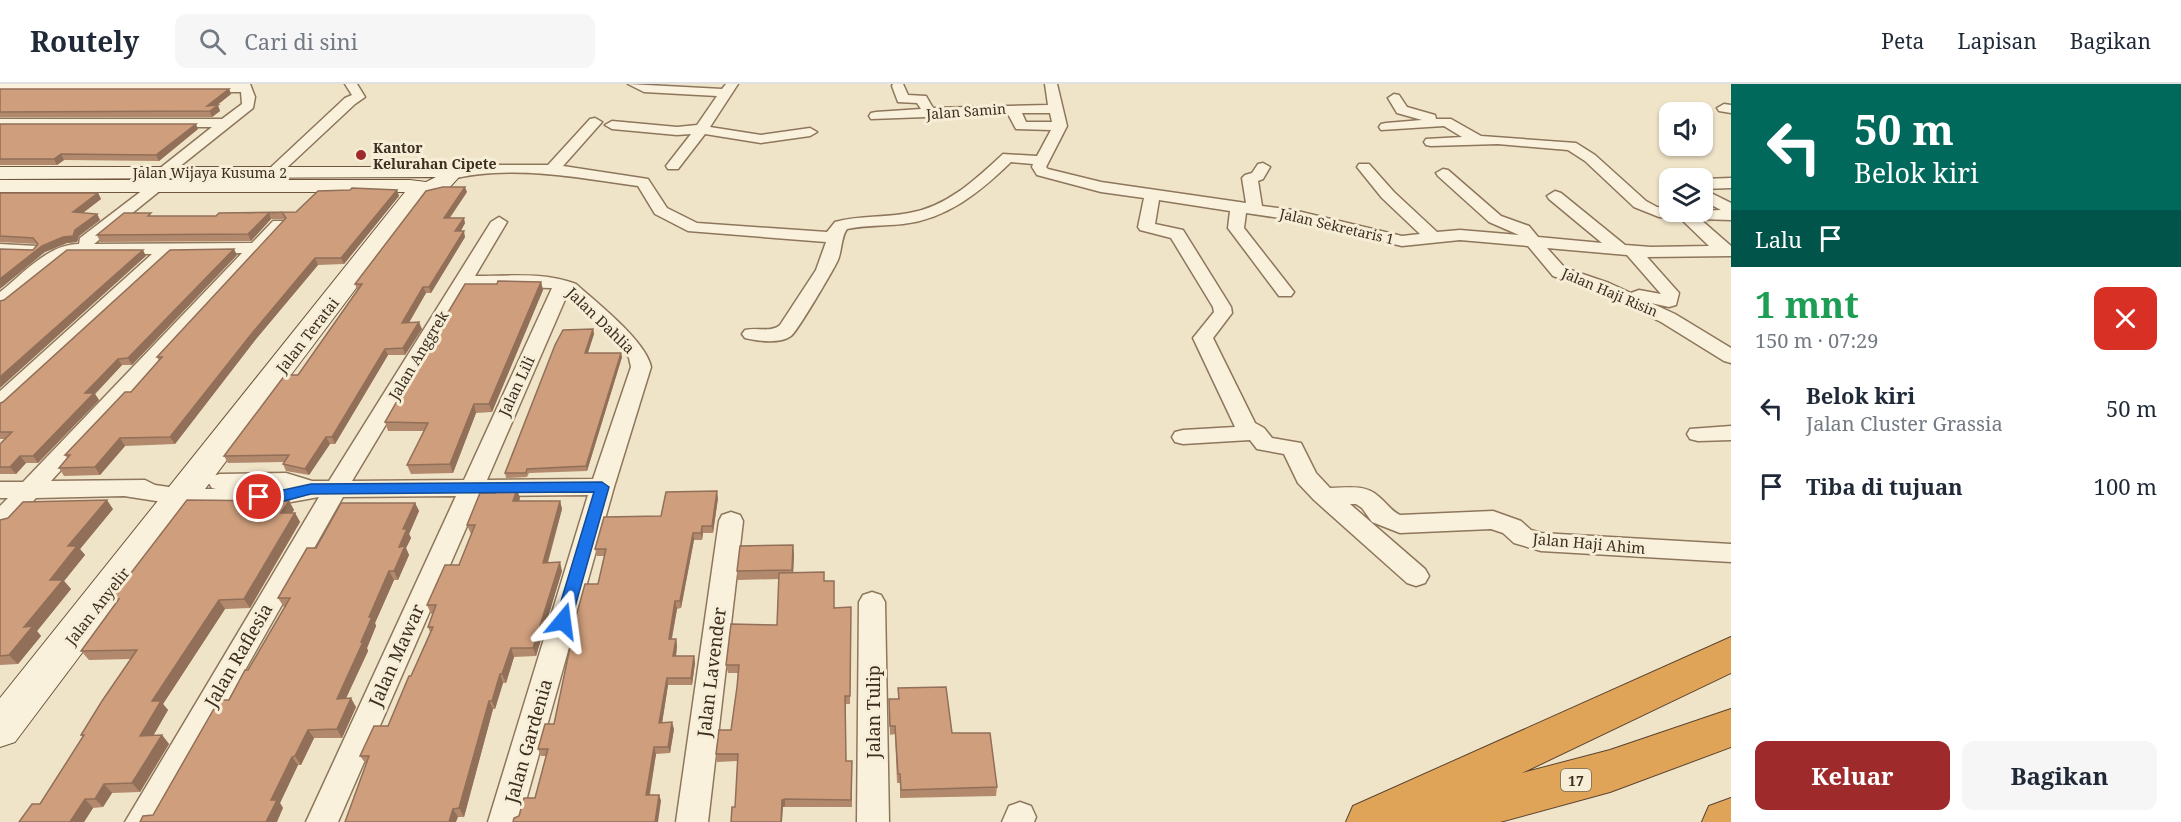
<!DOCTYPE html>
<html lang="id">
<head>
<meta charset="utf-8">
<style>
  body { margin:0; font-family:"Noto Serif",serif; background:#f6f6f7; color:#1f2937; height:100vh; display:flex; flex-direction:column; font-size:22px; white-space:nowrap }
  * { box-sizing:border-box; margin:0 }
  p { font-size:20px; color:#747a83 }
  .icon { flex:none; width:33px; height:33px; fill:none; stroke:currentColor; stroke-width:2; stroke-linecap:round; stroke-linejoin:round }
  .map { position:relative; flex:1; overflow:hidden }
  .side { display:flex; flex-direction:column; background:#fff; width:450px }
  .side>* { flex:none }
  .hud { background:#00695c; color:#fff; overflow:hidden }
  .buttons { position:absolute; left:1659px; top:18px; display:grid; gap:12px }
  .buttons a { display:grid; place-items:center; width:54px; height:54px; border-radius:12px; background:#fff; box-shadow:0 2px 4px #0004; font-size:30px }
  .pin { position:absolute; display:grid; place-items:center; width:51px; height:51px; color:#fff; margin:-26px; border:3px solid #fff; border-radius:50%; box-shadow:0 2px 6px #0007 }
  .me { position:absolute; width:66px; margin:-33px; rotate:16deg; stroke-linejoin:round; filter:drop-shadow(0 0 4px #0008) }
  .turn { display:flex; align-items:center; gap:21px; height:126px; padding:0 24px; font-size:27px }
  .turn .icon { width:78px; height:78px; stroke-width:2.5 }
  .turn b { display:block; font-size:42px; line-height:51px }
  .then { display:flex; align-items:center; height:57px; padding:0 24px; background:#0003; gap:12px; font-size:22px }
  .round { display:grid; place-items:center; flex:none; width:63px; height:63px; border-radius:12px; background:#f6f6f7 }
  .summary { display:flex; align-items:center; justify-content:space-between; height:102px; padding:0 24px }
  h1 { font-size:36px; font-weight:700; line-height:45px; color:#1e9e55 }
  .action { display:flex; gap:12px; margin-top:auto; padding:12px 24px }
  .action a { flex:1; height:69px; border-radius:12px; background:#9e2a2b; color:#fff; font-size:24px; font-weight:700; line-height:69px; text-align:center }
  .action a+a { background:#f6f6f7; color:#1f2937 }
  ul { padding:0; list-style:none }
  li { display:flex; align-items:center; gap:18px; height:78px; padding:0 24px }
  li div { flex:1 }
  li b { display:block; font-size:22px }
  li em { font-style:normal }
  header { display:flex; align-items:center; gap:36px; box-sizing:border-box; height:84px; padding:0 30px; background:#fff; border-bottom:2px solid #e0e1e3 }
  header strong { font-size:28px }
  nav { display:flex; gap:33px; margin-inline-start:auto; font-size:21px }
  .search { width:420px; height:54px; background:#f6f6f7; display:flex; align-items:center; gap:15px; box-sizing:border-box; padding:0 21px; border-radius:12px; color:#747a83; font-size:22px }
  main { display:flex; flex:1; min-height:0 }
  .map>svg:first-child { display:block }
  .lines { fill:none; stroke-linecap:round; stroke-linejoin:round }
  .street-casing { stroke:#8d765c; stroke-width:3 }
  .secondary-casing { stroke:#6f573f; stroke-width:2 }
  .highway-casing { stroke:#5b4430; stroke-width:2 }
  .street { fill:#faf1dc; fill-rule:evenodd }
  .secondary { fill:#faf1dc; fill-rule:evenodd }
  .highway { fill:#e0a458; fill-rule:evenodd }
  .wall { fill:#b2896c }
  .shaded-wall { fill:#916f58 }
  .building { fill:#cf9f7d; stroke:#916f58; stroke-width:1.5 }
  .route { fill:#1a73e8; stroke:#114b97; stroke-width:1.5 }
  .poi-dot { fill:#9e2a2b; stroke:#f7eed8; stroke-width:2 }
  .labels { text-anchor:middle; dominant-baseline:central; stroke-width:6; stroke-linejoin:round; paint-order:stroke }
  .far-street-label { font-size:14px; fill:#3d2e20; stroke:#f7eed8 }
  .far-poi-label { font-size:14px; font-weight:bold; fill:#3d2e20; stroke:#f7eed8; text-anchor:start }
  .shield { fill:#f7eed8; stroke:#756857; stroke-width:1.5 }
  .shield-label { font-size:14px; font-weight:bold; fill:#3d2e20 }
  .street-label { font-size:15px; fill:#3d2e20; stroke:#f7eed8 }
  .near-street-label { font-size:18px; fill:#3d2e20; stroke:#f7eed8 }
</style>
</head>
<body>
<header>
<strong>Routely</strong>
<div class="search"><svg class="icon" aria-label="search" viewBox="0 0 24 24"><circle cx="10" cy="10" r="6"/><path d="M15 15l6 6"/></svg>Cari di sini</div>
<nav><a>Peta</a><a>Lapisan</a><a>Bagikan</a></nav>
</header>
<main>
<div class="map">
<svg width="1731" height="738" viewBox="0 0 1731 738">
  <rect width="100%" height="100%" fill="#f0e4c8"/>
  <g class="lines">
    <g class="street-casing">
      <g id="street">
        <path d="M0,0H250L255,13L253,24L169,91L164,92L157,88L159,85L212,43H0V35H222L242,20L241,8H0Z"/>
        <path d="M345,0H357L365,13L355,20L279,91H269L267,88L269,85L345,14L352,11Z"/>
        <path d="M628,0L722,5L726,0H738L710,43L761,51L810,44L817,48L810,52L761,59L705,50L678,85H668L666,82L691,50L677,51L612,45L605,41L612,37L677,43L697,41L717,12L644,8Z"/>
        <path d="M893,0H903L908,11L926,12L933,24L1048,21L1045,0H1057L1067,42L1046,83L1048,85L1101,98L1246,119L1242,94L1245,91L1252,89L1258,80L1263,79L1270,83L1263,95L1258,97L1262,122L1293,126L1402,152L1420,150L1382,114L1357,83L1359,80H1369L1394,108L1437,148L1460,146L1519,151L1489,138L1438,92L1436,89L1443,85L1448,86L1501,132L1529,142L1538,153L1602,159L1549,115L1547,112L1555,107L1561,109L1625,161L1651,163L1709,162L1681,135L1659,133L1634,123L1585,77L1568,66L1498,60L1431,62L1426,61L1424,58L1426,55L1462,53L1444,42L1381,46L1379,43L1381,40L1386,39L1422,36L1397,29L1388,14L1394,10L1399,11L1407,23L1435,31L1436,35H1451L1481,52L1576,59L1595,71L1646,117L1657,123L1670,124V128L1721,126L1702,116V95L1731,94V104L1703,105L1731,119V136L1700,135L1731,162V172L1647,173L1679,209L1676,221L1669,223L1651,219L1675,230L1731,264V279L1724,277L1661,238L1597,207L1553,192L1528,162L1460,156L1402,162L1293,136L1246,129L1244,144L1294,208L1291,212H1279L1228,144L1230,127L1159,116L1155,140L1183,146L1231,223L1232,229L1213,254L1255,339L1264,344L1272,354L1301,359L1316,389L1330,404C1346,404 1365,400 1378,412C1387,419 1390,426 1400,431L1493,427L1521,437L1531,446L1541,449L1731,460V478L1541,467L1514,459L1503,449L1491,445L1400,449L1372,438L1362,424L1356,420H1350L1425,485L1429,492L1425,499L1416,502L1407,499L1314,416L1298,399L1284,370L1257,365L1250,356L1183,360L1175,358L1172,353L1175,348L1183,346L1235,343L1193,254L1214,228L1213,223L1171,154L1140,146L1138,143L1144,114L1101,108L1037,91L1032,83L1033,80L1011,78C980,108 947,135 903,140C884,142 865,141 847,145C841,153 842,166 838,176C834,185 797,248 791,252C780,260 758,257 745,254L742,250L745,246C757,243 771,249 780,241L816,186L826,158L688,147L655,130L638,102C575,93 509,80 447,96L439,91L442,88L469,81H548L590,35L595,34L602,38L563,82L648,95L667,124L697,139L827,148L835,138C860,131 885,134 909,129C947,123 976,95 1003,70L1037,72L1051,46L1016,45L1008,30L871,35L869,32L871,29L876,28L921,25L917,19L898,18L892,2ZM1022,29H1050L1052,38H1026ZM1547,164L1627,171L1661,210L1639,206L1631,209L1609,199L1565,184Z"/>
        <path d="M1724,20L1731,21V29L1719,27L1717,24Z"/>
        <path d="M157,97L165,102L162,105L94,160L252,159L273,137H285L287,140L51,397L145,396L155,401L182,405H216L212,404L208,398L212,392L220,390L286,389L312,397H329L491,138L499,133L507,138L475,192C511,192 543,188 576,200C597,219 646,257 651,283L614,403L520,738H488L588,411L480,412L338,738H306L456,412L343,413L159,738H125L319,413L274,421H182L124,412L36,414L9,443L0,446V422L8,414H0V398H23L242,169L172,170L7,323L0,325V307L152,170H70L7,221L0,223V208C23,190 48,160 79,160L80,154L152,99ZM469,202L552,204L464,396L352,397ZM567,211L624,267L629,274L631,283L593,395L487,396Z"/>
        <path d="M0,160L37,162L40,166L37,170H0Z"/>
        <path d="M1731,342V356L1698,357L1690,355L1687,350L1690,345Z"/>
        <path d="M731,428L740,431L743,437L708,738H676L719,437L722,431Z"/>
        <path d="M872,508L881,511L885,518L889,738H857L859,518L863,511Z"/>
        <path d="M1020,718L1031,722L1036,733L1034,738H1002L1009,722Z"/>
      </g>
    </g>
    <g class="secondary-casing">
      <path id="secondary" d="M435,81L450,84L459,93L448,105L426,111L15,658L0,663V614L405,108H0V96H410L426,98L436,93L0,95V83H420Z"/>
    </g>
    <g class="highway-casing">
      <g id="highway">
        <path d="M1731,553V589L1522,689L1610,666L1731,625V663L1610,708L1500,738H1346L1353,722Z"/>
        <path d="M1731,714V738H1702L1709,722Z"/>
      </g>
    </g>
    <use href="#street" class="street"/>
    <use href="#secondary" class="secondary"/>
    <use href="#highway" class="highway"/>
  </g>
  <g class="wall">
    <path d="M0,5H229L231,10L217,21L220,27L212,33H0Z"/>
    <path d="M0,40L198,45L159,77L64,76L57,81H0Z"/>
    <path d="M397,106L399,112L344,180L318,181L256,255L175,360L125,362L100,391L64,392L59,384L67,374L65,371L131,308L159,277L157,273L285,135H271L251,157L100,158L97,151L152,132H216L296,128Z"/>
    <path d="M467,108L450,134L465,139L461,147L465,153L431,209H426L409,239L422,245L405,271H388L335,360H330L309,391L286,387L283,380L284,378L228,379L224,372L298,291L357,206L355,200Z"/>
    <path d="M0,109H98L101,115L83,129L97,130L100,136L79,152L77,158L67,159L45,168L33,166L38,161L37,160L0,158Z"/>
    <path d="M237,171L132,281H122L95,310L99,316L38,379H26L16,390H0V360L5,355H0V319L3,318Z"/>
    <path d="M541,198L543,206L492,328L476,329L453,389L411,390L407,381L424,347H388L385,338L402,307V305Z"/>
    <path d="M593,245L594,250L588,269L622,273L587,387L529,389L527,393L506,394L505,389Z"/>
    <path d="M520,414L519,417H560L562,425L548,479L562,487L536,572L514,573L506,599H503L495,625H493L464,733H458L366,680L360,672L388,642L411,592L430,548L428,543L433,529L431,530L427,521L459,481L471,450L467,441Z"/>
    <path d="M718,414L713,449H703L702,456H694L681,524L677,525L672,555H676L677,562L676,572H694L695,579L692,601H668L662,639L674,645L670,669L656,670L650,711H659L661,717L519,732L535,714L546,672H541L538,665L554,640L571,559L570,554L598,500L604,472H597L595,465L661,432Z"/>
    <path d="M289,417L294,426L292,429H295L300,438L250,524L225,525L163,620L168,626L153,651H162L169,660L140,708L112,709L103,723L93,724L84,738H19L40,720L83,654L81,651L131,575L89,576L81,567L115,520L111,515Z"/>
    <path d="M415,419L419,427L409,450L411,454L406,464L409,471L398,496H394L375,539L376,542L367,564L368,567L346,614L356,623L342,654H314L301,681H298L280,719L283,724L153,731L248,586L285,523H284L278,514L316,464Z"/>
    <path d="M113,425L80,465L85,471L64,497L71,505L37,547L41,552L18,580L0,581V436Z"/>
    <path d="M794,470L793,488L825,497L834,524L851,523L850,620H846V677H852V723H735L738,677L717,678L716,670L731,646L737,603L738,589H728L726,581L777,541L779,495L738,496L737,487Z"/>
    <path d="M898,604L952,649L997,703L996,712L900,714V699H897L895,650L890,651L889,624L898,615Z"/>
  </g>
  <g class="shaded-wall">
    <path d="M229,5L231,10L210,27L207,22Z"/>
    <path d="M218,21L220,27L212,33L210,27Z"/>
    <path d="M196,40L198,45L159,77L156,71Z"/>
    <path d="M61,70L64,76L57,81L54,75Z"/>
    <path d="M465,103L467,108L445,140L444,134Z"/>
    <path d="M397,106L399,112L344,180L341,174Z"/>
    <path d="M98,109L101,115L76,134L73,128Z"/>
    <path d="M269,129L271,135L251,157L248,150Z"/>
    <path d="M97,130L100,136L79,152L77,158L67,159L45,168L0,205V195L42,162L75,146Z"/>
    <path d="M464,134L465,139L457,153L455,147Z"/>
    <path d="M464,147L465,153L431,209L429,203Z"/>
    <path d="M234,165L237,171L132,281L128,274Z"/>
    <path d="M143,166L146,172L0,304V293Z"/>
    <path d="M315,174L318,181L256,255L175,360L170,353L253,248Z"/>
    <path d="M541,198L543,206L492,328L489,320Z"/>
    <path d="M423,203L426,209L405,245L402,239Z"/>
    <path d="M419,238L422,245L405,271L403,264Z"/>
    <path d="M593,245L594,250L586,274L585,269Z"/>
    <path d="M385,265L388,271L335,360L332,353Z"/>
    <path d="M621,269L622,273L587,387L586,382Z"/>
    <path d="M118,275L122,281L95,310L99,316L38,379L33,372L85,309Z"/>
    <path d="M474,320L476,329L453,389L450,380Z"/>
    <path d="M326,353L330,360L309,391L305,385Z"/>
    <path d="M120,354L125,362L100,391L95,383Z"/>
    <path d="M20,372L26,379L16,390L10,383Z"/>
    <path d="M517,405L520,414L516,425L513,417Z"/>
    <path d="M717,407L718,414L713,449L712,442Z"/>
    <path d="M107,416L113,425L80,465L85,471L64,497L71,505L37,547L41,552L18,580L9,571L68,462Z"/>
    <path d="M289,417L294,426L286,438L281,429Z"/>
    <path d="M560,417L562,425L545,487L543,479Z"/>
    <path d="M415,419L419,427L409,450L411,454L406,464L409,471L398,496L394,487L403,445Z"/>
    <path d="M295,429L300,438L250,524L244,515Z"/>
    <path d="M702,442L703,449L702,456L701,449Z"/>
    <path d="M693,449L694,456L681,524L680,517Z"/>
    <path d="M793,461L794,470L793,495L792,486Z"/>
    <path d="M560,478L562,487L536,572L533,564Z"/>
    <path d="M389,487L394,496L375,539L376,542L367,564L368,567L342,623L337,615L369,533Z"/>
    <path d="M219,516L225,525L163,620L168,626L148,661L140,652L152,617Z"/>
    <path d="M675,517L677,525L670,562L669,555Z"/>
    <path d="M676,555L677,562L675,579L673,572Z"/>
    <path d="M511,564L514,573L506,599L502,590Z"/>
    <path d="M694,572L695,579L692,601L691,594Z"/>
    <path d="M500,590L503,599L495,625L492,617Z"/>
    <path d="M667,594L668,601L661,646L659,639Z"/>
    <path d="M351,614L356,623L342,654L337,645Z"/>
    <path d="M489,617L493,625L464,733L459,724Z"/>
    <path d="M672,638L674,645L670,669L668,663Z"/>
    <path d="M308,646L314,654L301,681L295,672Z"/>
    <path d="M162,651L169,660L140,708L132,699Z"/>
    <path d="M654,663L656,670L648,718L646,711Z"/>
    <path d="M292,673L298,681L280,719L283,724L277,738H266L271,716Z"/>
    <path d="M104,700L112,709L103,723L95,715Z"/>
    <path d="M659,711L661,717L658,738H655Z"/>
    <path d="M85,715L93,724L84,738H70Z"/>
    <path d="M785,715V722L783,723L782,738H781L782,716Z"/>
    <path d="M453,725L458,733L456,738H449Z"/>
  </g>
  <g class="building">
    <path d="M0,5H229L207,22L218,21L210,27L0,28Z"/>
    <path d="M0,40H196L156,71L61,70L54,75H0Z"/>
    <path d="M443,103H465L444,134H464L455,147H464L429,203H423L402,239L419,238L403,264L385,265L332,353H326L305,385L283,380L289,371L224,372L285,291H298L362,200H355L426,107Z"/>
    <path d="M352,104L397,106L341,174H315L253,248L170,353L120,354L95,383L59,384L70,371H65L125,308H131L162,273H157L286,134L282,128L269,129L248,150L97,151L124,129H151L148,132H216L219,129L296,128L318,107L350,106Z"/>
    <path d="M0,109H98L73,128L97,130L75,146L73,152L63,153L42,162L0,195V165L33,166L38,160L33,154L0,152Z"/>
    <path d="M234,165L128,274L118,275L85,309H94L33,372H20L10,383H0V360L12,348H0V319L3,318L170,166Z"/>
    <path d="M67,166H143L0,293V217L4,216Z"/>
    <path d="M498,197L541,198L489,320H474L450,380L407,381L428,339L385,338L404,305H402L465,200H497Z"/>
    <path d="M593,245L585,269H621L586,382L527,385L526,389H505L555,261L563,246Z"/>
    <path d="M517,405L513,417H560L543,479L560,478L533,564H511L502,590H500L492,617H489L459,724L453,725L449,738H345L369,672H360L374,642H388L409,592H411L433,543H428L436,521H427L445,481H459L475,441H467L480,409H495L496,406Z"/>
    <path d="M717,407L712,442H702L701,449H693L680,517H675L669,555H676L673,572H694L691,594H667L659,639L672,638L668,663H654L646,711H659L655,738H513L514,734L519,732L524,714H535L548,665H538L545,640H554L572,554H570L585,500H598L606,465H595L604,433L661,432L666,408Z"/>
    <path d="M107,416L68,462H77L50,496H63L24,543L33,542L9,571L0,572V436L8,434L23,418Z"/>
    <path d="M187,416L289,417L281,429H295L244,515L219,516L152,617H161L140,652L162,651L132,699L104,700L95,715H85L70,738H19L32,720H40L84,651H81L102,617L137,566L81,567L119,515H111Z"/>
    <path d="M341,419H415L403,445H407L399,463L405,462L394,487H389L369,533H372L361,558H363L337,615L351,614L337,645L308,646L295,672L292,673L271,716H277L266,738H140L143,732L153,731L219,616H229L245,586H248L290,514H278L307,464H316Z"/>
    <path d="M793,461L792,486L737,487L740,462Z"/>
    <path d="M824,488V497H834V524L851,523L850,612H845L846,677H852L851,716L785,715L782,716L781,738H731L732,723H735L738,670H716L719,646H731L737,603L739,581H726L731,540L777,541L779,489Z"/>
    <path d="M946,603L952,649H990L997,703L901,706L900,690H898L895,642H890L889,615H899L898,604Z"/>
  </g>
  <path class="route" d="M602,398L609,403L571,537L569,541L563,543L557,541L555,537L594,408L311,410C296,413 263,427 252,413L259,408H274L311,400Z"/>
  <circle class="poi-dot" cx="361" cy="71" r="6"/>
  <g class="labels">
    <g class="far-street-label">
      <text transform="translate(966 27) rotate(-4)">Jalan Samin</text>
      <text x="210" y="88">Jalan Wijaya Kusuma 2</text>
      <text transform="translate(1337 142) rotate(13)">Jalan Sekretaris 1</text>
      <text transform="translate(1610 208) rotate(23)">Jalan Haji Risin</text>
    </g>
    <g class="far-poi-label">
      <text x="373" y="63">Kantor<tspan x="373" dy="16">Kelurahan Cipete</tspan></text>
    </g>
    <rect class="shield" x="1561" y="685" width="30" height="22" rx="4.5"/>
    <g class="shield-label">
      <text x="1576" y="696">17</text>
    </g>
    <g class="street-label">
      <text transform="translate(601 236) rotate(44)">Jalan Dahlia</text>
      <text transform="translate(307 251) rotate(-52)">Jalan Teratai</text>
      <text transform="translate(418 271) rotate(-59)">Jalan Anggrek</text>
      <text transform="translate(516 302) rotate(-65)">Jalan Lili</text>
      <text transform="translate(1589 459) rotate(5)">Jalan Haji Ahim</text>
      <text transform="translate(97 522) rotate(-52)">Jalan Anyelir</text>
    </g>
    <g class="near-street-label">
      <text transform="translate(238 571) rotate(-60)">Jalan Raflesia</text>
      <text transform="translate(396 571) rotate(-66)">Jalan Mawar</text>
      <text transform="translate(711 588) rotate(-83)">Jalan Lavender</text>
      <text transform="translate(873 628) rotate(-90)">Jalan Tulip</text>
      <text transform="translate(528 657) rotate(-74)">Jalan Gardenia</text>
    </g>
  </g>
</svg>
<div class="buttons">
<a><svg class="icon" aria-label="sound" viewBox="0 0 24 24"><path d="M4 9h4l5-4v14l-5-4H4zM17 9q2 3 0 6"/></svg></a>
<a><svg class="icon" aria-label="layers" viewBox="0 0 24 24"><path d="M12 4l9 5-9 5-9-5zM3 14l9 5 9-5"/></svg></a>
</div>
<div class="pin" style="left:259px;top:413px;background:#d93025"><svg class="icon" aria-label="arrive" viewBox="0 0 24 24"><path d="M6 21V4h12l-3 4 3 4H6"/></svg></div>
<svg class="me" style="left:563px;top:537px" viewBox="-20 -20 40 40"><path d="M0-17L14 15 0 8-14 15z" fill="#1a73e8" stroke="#fff" stroke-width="4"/></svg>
</div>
<section class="side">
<div class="hud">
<div class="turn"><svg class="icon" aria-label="left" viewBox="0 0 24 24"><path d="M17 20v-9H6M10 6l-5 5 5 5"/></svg><div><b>50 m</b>Belok kiri</div></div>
<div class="then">Lalu<svg class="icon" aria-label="arrive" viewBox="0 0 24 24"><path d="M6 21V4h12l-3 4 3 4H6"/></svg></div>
</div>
<div class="summary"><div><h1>1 mnt</h1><p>150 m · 07:29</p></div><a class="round" style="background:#d93025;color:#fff"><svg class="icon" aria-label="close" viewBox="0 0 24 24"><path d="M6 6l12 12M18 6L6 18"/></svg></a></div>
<ul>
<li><svg class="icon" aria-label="left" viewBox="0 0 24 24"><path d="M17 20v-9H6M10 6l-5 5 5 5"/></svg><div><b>Belok kiri</b><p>Jalan Cluster Grassia</p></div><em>50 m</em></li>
<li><svg class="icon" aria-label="arrive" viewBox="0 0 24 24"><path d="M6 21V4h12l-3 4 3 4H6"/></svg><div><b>Tiba di tujuan</b></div><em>100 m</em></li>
</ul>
<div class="action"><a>Keluar</a><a>Bagikan</a></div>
</section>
</main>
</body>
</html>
